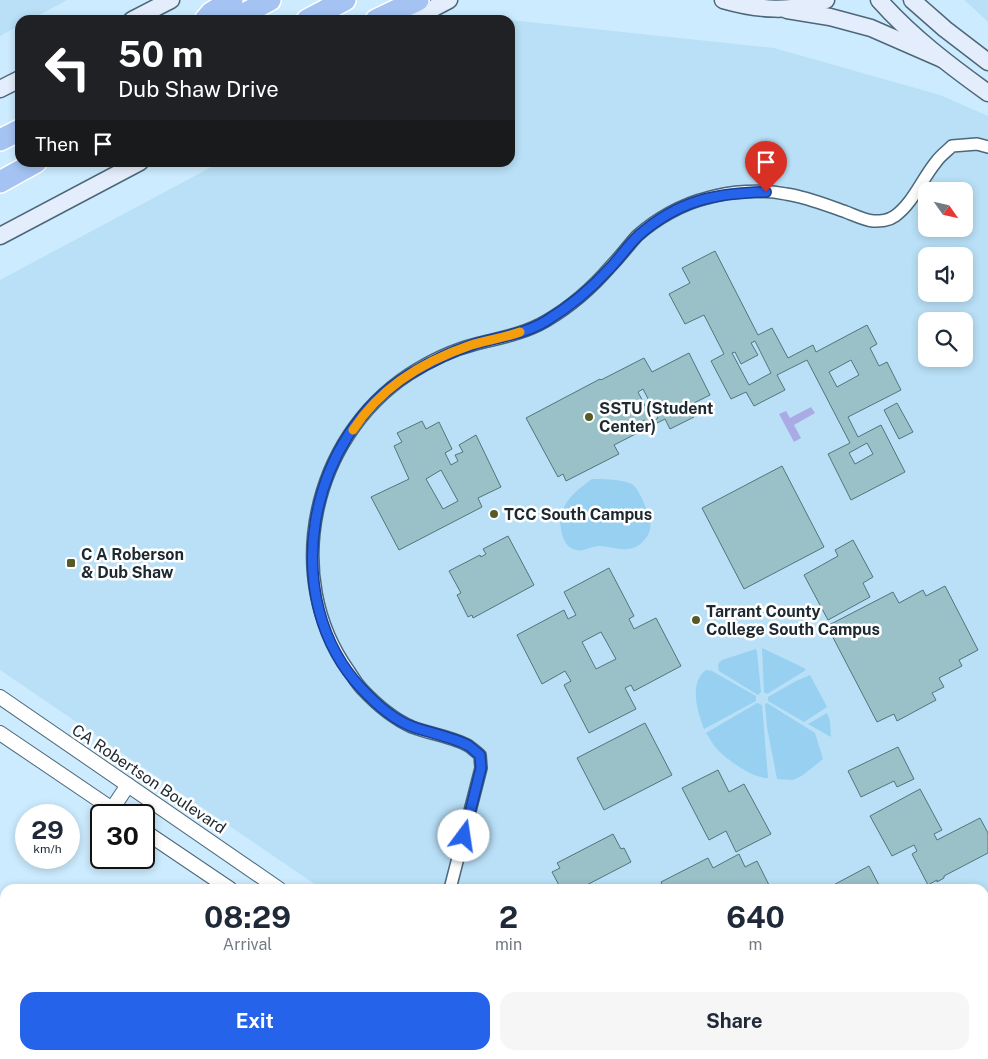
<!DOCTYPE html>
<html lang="en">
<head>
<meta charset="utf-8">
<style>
  body { margin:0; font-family:"Public Sans",sans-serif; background:#f6f6f7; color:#1f2937; height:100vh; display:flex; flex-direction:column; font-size:19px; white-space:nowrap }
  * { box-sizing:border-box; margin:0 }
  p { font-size:16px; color:#747a83 }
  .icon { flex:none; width:28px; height:28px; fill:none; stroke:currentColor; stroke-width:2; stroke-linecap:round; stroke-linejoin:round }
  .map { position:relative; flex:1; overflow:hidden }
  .panel { position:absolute; left:0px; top:884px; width:989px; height:176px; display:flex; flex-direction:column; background:#fff; border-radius:15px 15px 0 0; box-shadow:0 2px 8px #0003 }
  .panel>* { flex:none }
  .hud { position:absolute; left:15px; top:15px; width:500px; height:152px; border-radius:15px; box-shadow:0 2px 8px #0003; background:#202124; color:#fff; overflow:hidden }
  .needle { width:32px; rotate:124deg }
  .fabs { position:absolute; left:918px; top:182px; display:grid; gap:10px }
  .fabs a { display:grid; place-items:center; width:55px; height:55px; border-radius:10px; background:#fff; box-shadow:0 2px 8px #0003; font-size:25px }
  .speed { position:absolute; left:15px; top:804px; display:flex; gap:10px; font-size:25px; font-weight:700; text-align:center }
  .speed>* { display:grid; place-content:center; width:65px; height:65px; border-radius:50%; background:#fff; box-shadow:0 2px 8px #0003; line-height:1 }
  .speed small { font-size:12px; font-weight:400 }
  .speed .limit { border:2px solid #111; border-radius:8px; background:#fff; color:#111 }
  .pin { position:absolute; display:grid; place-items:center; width:42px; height:42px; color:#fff; margin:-51px -21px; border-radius:50% 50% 50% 0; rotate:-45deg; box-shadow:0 0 5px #0007 }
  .pin .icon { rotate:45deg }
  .me { position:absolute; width:55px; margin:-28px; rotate:14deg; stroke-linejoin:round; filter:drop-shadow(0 0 4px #0008) }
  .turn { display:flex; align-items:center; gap:18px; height:105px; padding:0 20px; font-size:22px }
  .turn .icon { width:65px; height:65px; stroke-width:2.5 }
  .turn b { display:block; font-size:35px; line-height:42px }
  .then { display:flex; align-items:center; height:48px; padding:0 20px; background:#0003; gap:10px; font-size:19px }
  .eta { display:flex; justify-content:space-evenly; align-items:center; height:85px; text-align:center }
  .eta b { font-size:30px; font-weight:700; line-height:35px }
  .button { display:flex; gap:10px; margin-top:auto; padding:10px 20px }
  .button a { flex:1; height:58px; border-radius:15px; background:#2563eb; color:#fff; font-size:20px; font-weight:700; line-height:58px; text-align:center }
  .button a+a { background:#f6f6f7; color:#1f2937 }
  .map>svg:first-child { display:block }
  .built { fill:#b9e0f7; fill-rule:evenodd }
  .green { fill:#98d0f1 }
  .water { fill:#aaabe4 }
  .building { fill:#9bc1c8; stroke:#51757b; fill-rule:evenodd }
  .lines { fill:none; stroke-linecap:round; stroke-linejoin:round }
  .minor-casing { stroke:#4c6778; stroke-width:14 }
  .tertiary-casing { stroke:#4c6778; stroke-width:16 }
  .secondary-casing { stroke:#4c6778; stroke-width:19 }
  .motorway-casing { stroke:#fff; stroke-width:24 }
  .minor { stroke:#fff; stroke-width:11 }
  .tertiary { stroke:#fff; stroke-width:14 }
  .secondary { stroke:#e4edfb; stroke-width:16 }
  .motorway { stroke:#a4c3f2; stroke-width:21 }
  .route-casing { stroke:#184099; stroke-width:12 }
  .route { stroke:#2563eb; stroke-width:9 }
  .slow { stroke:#f59e0b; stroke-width:9 }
  .poi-dot { fill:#565a27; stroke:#fff; stroke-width:2 }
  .labels { text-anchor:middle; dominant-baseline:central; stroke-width:5; stroke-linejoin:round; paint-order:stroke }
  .poi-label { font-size:16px; font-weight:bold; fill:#1d2930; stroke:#fff; text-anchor:start }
  .street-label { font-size:16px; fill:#1d2930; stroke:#fff }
</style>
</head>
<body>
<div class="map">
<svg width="988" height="1059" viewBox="0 0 988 1059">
  <rect width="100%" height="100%" fill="#ccebfe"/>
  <g class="built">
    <path d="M0,0H67L30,20H20V25L0,36Z"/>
    <path d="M964,0H988V22L971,6Z"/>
    <path d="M510,20L774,48L940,95L988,116V1059H573L567,1055H984V889H322L0,670V280L219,163L510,162ZM926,191H964V229H926ZM926,256H964V294H926ZM926,321H964V359H926Z"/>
  </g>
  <g class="green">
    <path d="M592,479C601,479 625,479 633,485C637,488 641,496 643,501C650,517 657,531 639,545C626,554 612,546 599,546C591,546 584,552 576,550C568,548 564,542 562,534C555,508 572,493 592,479Z"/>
    <path d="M762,648L804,668L806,670L767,694L764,692Z"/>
    <path d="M756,649L757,652L761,692L758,695L719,671C717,666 718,663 722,660Z"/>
    <path d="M706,670L712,671L756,696V701L704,729C698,713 688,683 706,670Z"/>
    <path d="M810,675L827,707L804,722L768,701V697L796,681Z"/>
    <path d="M757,703L762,705L768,778C754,779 727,760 717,749C713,745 710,738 706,733Z"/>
    <path d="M767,703L815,733L823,759L803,775L793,780L777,779L767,727L765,704Z"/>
    <path d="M827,713L830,721L831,737L808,724Z"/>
    <path d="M46,1055H196L210,1059H43Z"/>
    <path d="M767,1055H847L849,1059H759Z"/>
  </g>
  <path class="water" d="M811,407L815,413L794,425L801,438L794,442L779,414L786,411L790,418Z"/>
  <g class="building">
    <path d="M715,251L758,335L772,328L788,358L813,345L816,352L867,325L877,344L870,348L879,366L887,362L901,390L848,417L858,437L881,425L905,472L851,500L828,454L850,443L807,360L777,375L785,390L754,406L746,392L731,399L711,361L724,354L704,315L685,324L669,294L690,283L682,268ZM755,341L771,373L749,385L732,353L735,352L741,364L758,355L751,343ZM851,360L859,375L837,387L829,372ZM867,443L873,454L855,464L849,453Z"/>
    <path d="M689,353L710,395L688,406L694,417L670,429L665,419L614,445L619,454L566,481L563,474L558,477L526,418L600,379L601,380L644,358L652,372ZM643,389L658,418L653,421L638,392ZM645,420L647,424L633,431L631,427Z"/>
    <path d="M897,403L913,432L899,439L884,410Z"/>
    <path d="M422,421L426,429L439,422L452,449L445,453L451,465L458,461L455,455L463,452L459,445L476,435L501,487L478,498L482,507L399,550L371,497L409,479L394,446L402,442L397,433ZM441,470L458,501L443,509L426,479Z"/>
    <path d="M782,466L824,547L744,589L702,508Z"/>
    <path d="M508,536L534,585L473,618L472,615L468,617L457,595L461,593L449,571L480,555L481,557L486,554L483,549Z"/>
    <path d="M853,540L873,577L863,583L870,597L828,620L804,575L838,556L835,550Z"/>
    <path d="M609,568L634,616L629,619L634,629L656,618L681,666L634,691L631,685L625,688L636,709L589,733L564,685L571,681L565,671L542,684L517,635L564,610L568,619L576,615L564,592ZM601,632L616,659L596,669L582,642Z"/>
    <path d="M945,586L978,650L959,660L962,666L939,678L944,687L932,693L936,700L897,721L894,714L877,722L827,626L893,592L899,603L923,590L926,596Z"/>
    <path d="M645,723L672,775L604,810L577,758Z"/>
    <path d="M898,747L914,779L897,787L894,781L861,797L848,771Z"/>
    <path d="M718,770L729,792L744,784L771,834L736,852L726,831L709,840L682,788Z"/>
    <path d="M920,789L942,830L934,834L937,840L980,818L988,833V853L944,876V878L937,882V880L928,885L912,854L917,851L914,845L892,856L870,816Z"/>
    <path d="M613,834L621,849L624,848L631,862L579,889H561L552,872L560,868L557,863Z"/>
    <path d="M739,854L745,867L757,861L771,889H664L661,882L708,858L713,868Z"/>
    <path d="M869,866L881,889H826Z"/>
    <path d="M693,1055H710L712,1059H685Z"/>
  </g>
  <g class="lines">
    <g class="minor-casing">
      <path id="minor" d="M450,889L481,768L480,755C476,752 471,747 467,745C450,736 430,734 412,727C394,719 376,704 362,689C357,684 353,677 349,671C281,576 313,438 408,375C428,362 452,350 476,344C499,338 524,334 546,321C570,307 593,287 611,266C620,257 628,246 637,236C656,219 682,204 707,198C731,191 761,189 786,194C807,197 826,205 846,212C854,215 864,220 873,221C881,221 888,221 895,216C913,203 922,179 936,162C940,156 947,151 952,146L977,144L988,147"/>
    </g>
    <g class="tertiary-casing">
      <g id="tertiary">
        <path d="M0,697L279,889"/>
        <path d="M0,733L121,815"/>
        <path d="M112,809L128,785"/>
        <path d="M144,831L230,889"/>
        <path d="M476,1055L482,1059"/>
        <path d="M521,1055L527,1059"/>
      </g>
    </g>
    <g class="secondary-casing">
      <g id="secondary">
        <path d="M723,0C758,10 791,13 826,0"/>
        <path d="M879,0C911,36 949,65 988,93"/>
        <path d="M912,0L945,29L988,62"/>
        <path d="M787,10L830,17L871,28L942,59"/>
        <path d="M132,20L171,0"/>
        <path d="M411,20L449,0"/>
        <path d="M0,89L20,79"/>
        <path d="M0,236L140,162"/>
      </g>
    </g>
    <g class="motorway-casing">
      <g id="motorway">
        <path d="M205,20L211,13L232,0"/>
        <path d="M233,20L270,0"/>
        <path d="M307,20L345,0"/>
        <path d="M376,20L418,0"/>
        <path d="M0,140L20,130"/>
        <path d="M0,182L36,162"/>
      </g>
    </g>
    <use href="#minor" class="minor"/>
    <use href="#tertiary" class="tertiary"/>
    <use href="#secondary" class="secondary"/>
    <use href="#motorway" class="motorway"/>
  </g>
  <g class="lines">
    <g class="route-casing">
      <path id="route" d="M464,836L481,768L480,755C476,752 473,749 469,746C459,739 427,732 413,727C394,720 376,704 362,689C277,599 307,437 410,374C430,362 450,352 472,345C497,337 523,335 546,321C569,307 591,289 609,269C620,258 628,245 639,235C679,200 716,193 766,192"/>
    </g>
    <use href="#route" class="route"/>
    <path class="slow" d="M353,430C380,388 424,361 471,345C487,340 504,338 520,332"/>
  </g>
  <g class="poi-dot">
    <circle cx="589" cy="417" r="5"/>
    <circle cx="494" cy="514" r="5"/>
    <rect x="66" y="558" width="10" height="10" rx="2.5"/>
    <circle cx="696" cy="620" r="5"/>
  </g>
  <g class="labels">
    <g class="poi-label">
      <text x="599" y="408">SSTU (Student<tspan x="599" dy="18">Center)</tspan></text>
      <text x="504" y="514">TCC South Campus</text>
      <text x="81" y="554">C A Roberson<tspan x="81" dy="18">&amp; Dub Shaw</tspan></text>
      <text x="706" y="611">Tarrant County<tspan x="706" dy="18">College South Campus</tspan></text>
    </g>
    <g class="street-label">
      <text transform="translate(149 779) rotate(34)">CA Robertson Boulevard</text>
    </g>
  </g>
</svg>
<div class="fabs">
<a><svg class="needle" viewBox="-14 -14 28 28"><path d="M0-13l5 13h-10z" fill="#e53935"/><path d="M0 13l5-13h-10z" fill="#747a83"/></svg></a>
<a><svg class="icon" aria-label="sound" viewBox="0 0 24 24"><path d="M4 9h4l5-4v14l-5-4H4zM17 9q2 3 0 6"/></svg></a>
<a><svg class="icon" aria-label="search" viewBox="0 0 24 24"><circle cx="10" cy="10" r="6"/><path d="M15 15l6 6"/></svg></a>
</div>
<div class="speed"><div>29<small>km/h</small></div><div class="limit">30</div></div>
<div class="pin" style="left:766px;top:192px;background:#d93025"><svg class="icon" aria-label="arrive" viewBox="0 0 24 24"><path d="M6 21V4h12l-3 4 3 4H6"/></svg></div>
<svg class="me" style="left:464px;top:836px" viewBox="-20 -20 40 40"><circle r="19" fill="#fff"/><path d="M0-13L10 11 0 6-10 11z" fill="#2563eb"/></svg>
<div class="hud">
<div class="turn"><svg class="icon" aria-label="left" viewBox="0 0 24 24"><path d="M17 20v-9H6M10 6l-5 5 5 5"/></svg><div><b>50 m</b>Dub Shaw Drive</div></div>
<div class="then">Then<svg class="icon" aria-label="arrive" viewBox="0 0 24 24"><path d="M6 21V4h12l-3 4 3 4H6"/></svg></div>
</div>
<section class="panel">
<div class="eta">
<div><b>08:29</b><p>Arrival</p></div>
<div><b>2</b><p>min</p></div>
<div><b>640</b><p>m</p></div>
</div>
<div class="button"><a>Exit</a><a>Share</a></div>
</section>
</div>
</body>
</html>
